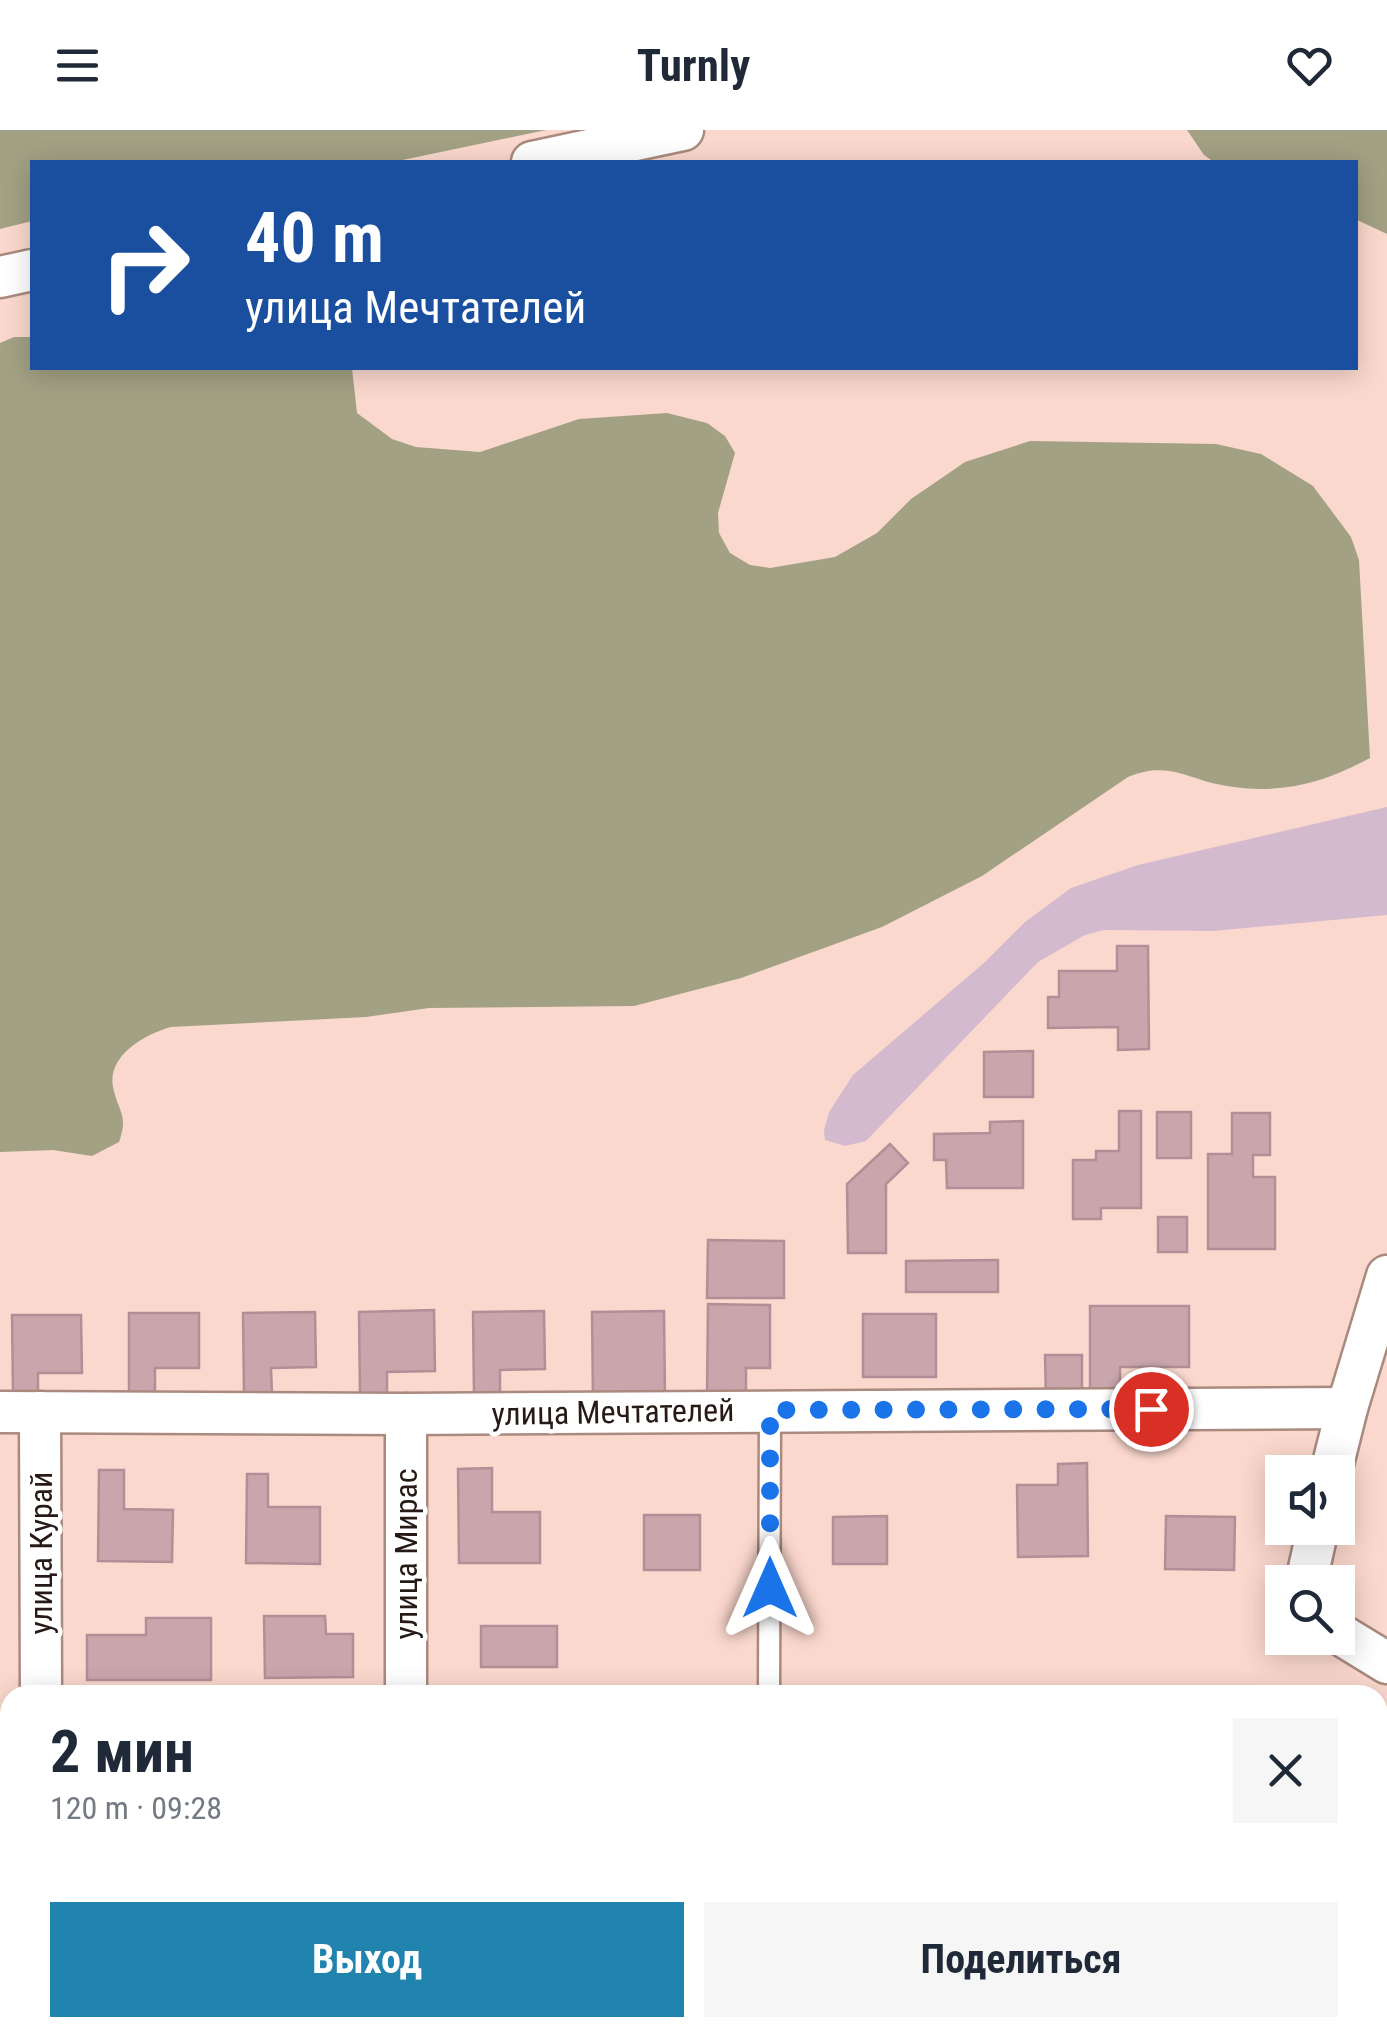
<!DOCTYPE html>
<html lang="ru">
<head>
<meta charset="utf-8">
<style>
  body { margin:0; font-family:"Roboto Condensed",sans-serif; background:#f6f6f7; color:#1f2937; height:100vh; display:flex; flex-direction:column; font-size:38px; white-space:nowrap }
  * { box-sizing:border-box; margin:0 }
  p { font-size:32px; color:#747a83 }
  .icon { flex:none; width:55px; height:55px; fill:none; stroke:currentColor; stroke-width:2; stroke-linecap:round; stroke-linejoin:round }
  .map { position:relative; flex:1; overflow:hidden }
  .sheet { position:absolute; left:0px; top:1555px; width:1388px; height:352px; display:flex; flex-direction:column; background:#fff; border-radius:30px 30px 0 0; box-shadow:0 5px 25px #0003 }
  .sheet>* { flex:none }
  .hud { position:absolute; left:30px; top:30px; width:1328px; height:210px; border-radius:0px; box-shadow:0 5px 25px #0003; background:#1a4fa0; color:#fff; overflow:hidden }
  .controls { position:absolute; left:1265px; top:1325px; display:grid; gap:20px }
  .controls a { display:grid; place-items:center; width:90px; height:90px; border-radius:0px; background:#fff; box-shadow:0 5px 25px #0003; font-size:50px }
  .pin { position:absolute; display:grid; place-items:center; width:85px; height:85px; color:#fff; margin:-42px; border:5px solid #fff; border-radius:50%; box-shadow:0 2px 10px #0007 }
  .me { position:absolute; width:110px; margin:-55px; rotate:0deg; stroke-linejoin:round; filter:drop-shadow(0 0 8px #0008) }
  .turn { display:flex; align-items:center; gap:35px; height:210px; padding:0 50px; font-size:45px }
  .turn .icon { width:130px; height:130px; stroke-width:2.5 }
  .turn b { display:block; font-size:70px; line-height:85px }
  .round { display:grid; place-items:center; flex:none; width:105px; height:105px; border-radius:0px; background:#f6f6f7 }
  .summary { display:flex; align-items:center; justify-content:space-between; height:170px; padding:0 50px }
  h1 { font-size:60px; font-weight:700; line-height:75px }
  .action { display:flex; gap:20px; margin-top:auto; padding:20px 50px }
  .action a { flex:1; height:115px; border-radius:0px; background:#2184af; color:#fff; font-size:40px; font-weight:700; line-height:115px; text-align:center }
  .action a+a { background:#f6f6f7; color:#1f2937 }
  header { display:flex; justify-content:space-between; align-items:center; height:130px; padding:0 50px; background:#fff; font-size:45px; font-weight:700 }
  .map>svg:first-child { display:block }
  .forest { fill:#a2a184 }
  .water { fill:#d4bacf }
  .building { fill:#c9a5ac; stroke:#b28f96; stroke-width:2.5 }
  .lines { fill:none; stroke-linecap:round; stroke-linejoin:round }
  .lane-casing { stroke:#aa8a7f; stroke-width:25 }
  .street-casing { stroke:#aa8a7f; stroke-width:45 }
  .lane { stroke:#fff; stroke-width:20 }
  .street { stroke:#fff; stroke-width:40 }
  .route { stroke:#1a73e8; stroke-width:18; stroke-dasharray:0 32.4 }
  .labels { text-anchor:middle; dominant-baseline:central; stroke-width:9; stroke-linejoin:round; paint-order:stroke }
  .street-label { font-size:32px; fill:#271a16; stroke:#fff }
</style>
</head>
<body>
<header><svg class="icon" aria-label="menu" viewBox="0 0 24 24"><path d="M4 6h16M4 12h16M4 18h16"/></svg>Turnly<svg class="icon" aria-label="heart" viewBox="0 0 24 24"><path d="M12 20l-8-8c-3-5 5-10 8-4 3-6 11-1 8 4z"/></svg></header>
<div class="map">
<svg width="1387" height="1907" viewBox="0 0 1387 1907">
  <rect width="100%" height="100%" fill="#fbd8cd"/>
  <g class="forest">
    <path d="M0,0H546L393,32H32V91L0,99Z"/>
    <path d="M1187,0H1387V104L1355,89V32H1214L1204,25Z"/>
    <path d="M14,207H32V238H352L357,283L392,309L416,317L480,322L579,289L667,283L707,293L725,306L735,323L718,383L719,403L730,423L750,435L770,438L835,427L877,403L911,369L965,332L1030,311L1216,314L1261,324L1313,356L1351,407L1359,430L1370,628C1324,653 1280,665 1227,656C1187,650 1170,630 1128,647L982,746L882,797L741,848L634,876L429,878L366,887L171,897C146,904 107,925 113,957C118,982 129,984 119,1012L92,1026L53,1020L0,1022V213Z"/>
  </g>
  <path class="water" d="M1387,677V785L1213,801L1104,800L1085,805L1038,832L866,1011L845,1016L825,1010L824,1000L829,982L853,945L985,832L1025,792L1071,758L1138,735Z"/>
  <g class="building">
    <path d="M1117,816H1148L1149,919L1118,920V897L1048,898V867H1059V841H1117Z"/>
    <path d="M1033,921V967H984V922Z"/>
    <path d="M1119,981H1141V1078H1101V1089H1073V1030H1096V1021H1119Z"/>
    <rect x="1157" y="982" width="34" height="46"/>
    <path d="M1232,983H1270V1025H1253V1047H1275V1119H1208V1024H1232Z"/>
    <path d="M1023,991V1058H947L946,1030H934V1004L990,1003V992Z"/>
    <path d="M890,1014L908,1033L886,1054V1123H848L847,1054Z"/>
    <rect x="1158" y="1087" width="29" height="35"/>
    <path d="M708,1110L784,1111V1168H707Z"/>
    <path d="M998,1130V1162H906V1131Z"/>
    <path d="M708,1174L770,1175V1238H746V1267H707Z"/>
    <path d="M1090,1176H1189V1237H1120V1264H1090Z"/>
    <path d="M434,1180L435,1241L387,1242V1267H360L359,1182Z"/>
    <path d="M544,1181L545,1239L500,1240V1265H474L473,1182Z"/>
    <path d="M664,1181L665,1267L593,1268L592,1182Z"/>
    <path d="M315,1182L316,1237L271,1238L272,1264H244L243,1183Z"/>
    <path d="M129,1183H199V1238H155V1265L129,1264Z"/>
    <rect x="863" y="1184" width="73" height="63"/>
    <path d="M12,1185H81L82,1243H38V1264H13Z"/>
    <path d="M1045,1225H1082V1268L1046,1269Z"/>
    <path d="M1087,1333L1088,1426L1018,1427L1017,1355H1058V1334Z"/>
    <path d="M492,1338V1382H540V1433H459L458,1339Z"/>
    <path d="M99,1340H124V1379L173,1380L172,1432L98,1431Z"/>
    <path d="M247,1344H268V1377H320V1434L246,1433Z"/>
    <rect x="644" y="1385" width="56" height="55"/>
    <path d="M887,1386V1434H833V1387Z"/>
    <path d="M1166,1386L1235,1387L1234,1440L1165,1439Z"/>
    <path d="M264,1486H325L326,1504H353V1547L265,1548Z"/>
    <path d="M146,1488H211V1550H87V1505H146Z"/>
    <rect x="481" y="1496" width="76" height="41"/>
    <rect x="261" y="1898" width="119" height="4"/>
  </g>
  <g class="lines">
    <g class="lane-casing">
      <g id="lane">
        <path d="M769,1565L770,1280"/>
        <path d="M769,1907V1898"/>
      </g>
    </g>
    <g class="street-casing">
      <g id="street">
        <path d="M532,32L683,0"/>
        <path d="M0,147L32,140"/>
        <path d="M0,1282L406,1284L1347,1278"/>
        <path d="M40,1282L41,1565"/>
        <path d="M1331,1342L1347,1278L1387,1146"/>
        <path d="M1309,1452L1308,1443L1318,1398"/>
        <path d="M1338,1503L1387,1533"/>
        <path d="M406,1565V1284"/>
        <path d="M42,1898V1907"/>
        <path d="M405,1907V1898"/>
      </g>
    </g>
    <use href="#lane" class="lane"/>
    <use href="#street" class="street"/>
  </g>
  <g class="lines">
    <path class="route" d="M770,1458V1280L1151,1279"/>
  </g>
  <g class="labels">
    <g class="street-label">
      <text transform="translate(613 1282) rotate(-1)">улица Мечтателей</text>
      <text transform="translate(41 1423) rotate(-90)">улица Курай</text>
      <text transform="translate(406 1424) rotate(-90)">улица Мирас</text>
    </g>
  </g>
</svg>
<div class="controls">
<a><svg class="icon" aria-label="sound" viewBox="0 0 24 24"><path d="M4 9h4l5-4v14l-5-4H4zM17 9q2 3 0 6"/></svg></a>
<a><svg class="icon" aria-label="search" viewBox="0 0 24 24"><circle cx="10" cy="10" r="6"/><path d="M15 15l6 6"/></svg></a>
</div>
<div class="pin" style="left:1151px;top:1279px;background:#d93025"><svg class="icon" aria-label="arrive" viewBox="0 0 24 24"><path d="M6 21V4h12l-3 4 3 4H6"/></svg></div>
<svg class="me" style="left:770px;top:1458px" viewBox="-20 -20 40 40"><path d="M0-17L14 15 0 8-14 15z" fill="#1a73e8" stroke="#fff" stroke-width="4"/></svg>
<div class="hud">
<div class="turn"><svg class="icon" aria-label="right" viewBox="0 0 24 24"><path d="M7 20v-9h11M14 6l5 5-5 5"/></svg><div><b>40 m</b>улица Мечтателей</div></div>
</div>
<section class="sheet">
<div class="summary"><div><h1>2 мин</h1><p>120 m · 09:28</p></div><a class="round"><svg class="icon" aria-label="close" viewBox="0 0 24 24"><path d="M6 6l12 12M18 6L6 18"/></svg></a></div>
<div class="action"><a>Выход</a><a>Поделиться</a></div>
</section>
</div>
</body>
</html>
